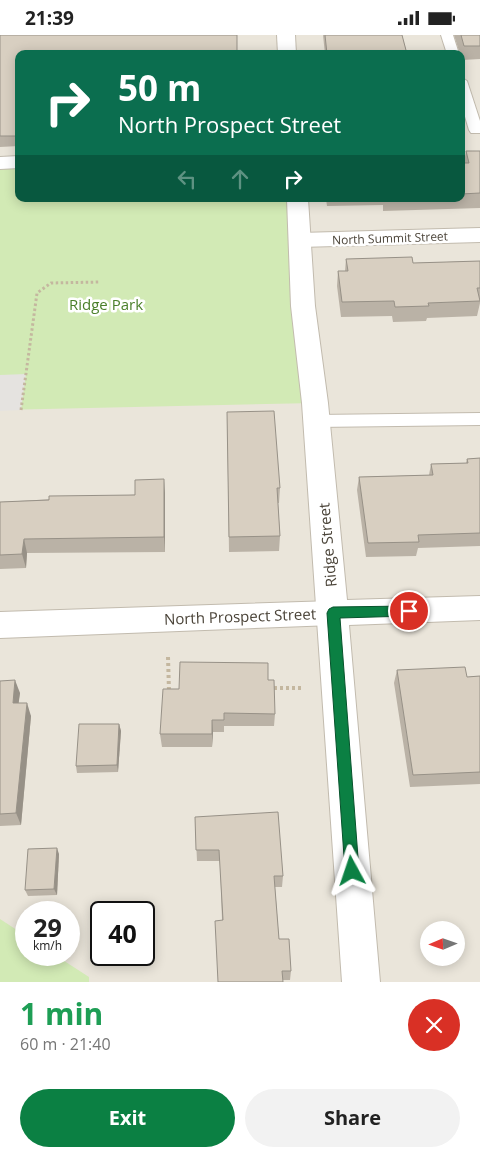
<!DOCTYPE html>
<html lang="en">
<head>
<meta charset="utf-8">
<style>
  body { margin:0; font-family:"Open Sans",sans-serif; background:#f2f2f2; color:#222; height:100vh; display:flex; flex-direction:column; font-size:19px; white-space:nowrap }
  * { box-sizing:border-box; margin:0 }
  p { font-size:16px; color:#767676 }
  .icon { flex:none; width:28px; height:28px; fill:none; stroke:currentColor; stroke-width:2; stroke-linecap:round; stroke-linejoin:round }
  .map { position:relative; height:947px; overflow:hidden }
  .side { display:flex; flex-direction:column; background:#fff; flex:1 }
  .side>* { flex:none }
  .hud { position:absolute; left:15px; top:15px; width:450px; height:152px; border-radius:10px; box-shadow:0 2px 12px #0003; background:#0b6e4f; color:#fff; overflow:hidden }
  .needle { width:32px; rotate:268deg }
  .controls { position:absolute; left:420px; top:886px; display:grid; gap:10px }
  .controls a { display:grid; place-items:center; width:45px; height:45px; border-radius:50%; background:#fff; box-shadow:0 2px 12px #0003; font-size:25px }
  .speed { position:absolute; left:15px; top:866px; display:flex; gap:10px; font-size:25px; font-weight:700; text-align:center }
  .speed>* { display:grid; place-content:center; width:65px; height:65px; border-radius:50%; background:#fff; box-shadow:0 2px 12px #0003; line-height:1 }
  .speed small { font-size:12px; font-weight:400 }
  .speed .limit { border:2px solid #111; border-radius:8px; background:#fff; color:#111 }
  .pin { position:absolute; display:grid; place-items:center; width:42px; height:42px; color:#fff; margin:-21px; border:2px solid #fff; border-radius:50%; box-shadow:0 1px 5px #0007 }
  .me { position:absolute; width:55px; margin:-28px; rotate:355deg; stroke-linejoin:round; filter:drop-shadow(0 0 4px #0008) }
  .turn { display:flex; align-items:center; gap:18px; height:105px; padding:0 20px; font-size:22px }
  .turn .icon { width:65px; height:65px; stroke-width:2.5 }
  .turn b { display:block; font-size:35px; line-height:42px }
  .lanes { display:flex; align-items:center; height:48px; padding:0 20px; background:#0003; justify-content:center; gap:25px; direction:ltr }
  .lanes .off { opacity:.35 }
  .round { display:grid; place-items:center; flex:none; width:52px; height:52px; border-radius:26px; background:#f2f2f2 }
  .overview { display:flex; align-items:center; justify-content:space-between; height:85px; padding:0 20px }
  h1 { font-size:30px; font-weight:700; line-height:38px; color:#1e9e55 }
  .button { display:flex; gap:10px; margin-top:auto; padding:10px 20px }
  .button a { flex:1; height:58px; border-radius:30px; background:#0b8043; color:#fff; font-size:20px; font-weight:700; line-height:58px; text-align:center }
  .button a+a { background:#f2f2f2; color:#222 }
  .status { display:flex; justify-content:space-between; align-items:center; height:35px; padding:0 25px; background:#fff; direction:ltr }
  .status svg { height:14px; fill:currentColor }
  .map>svg:first-child { display:block }
  .residential { fill:#eae5da; fill-rule:evenodd }
  .green { fill:#d2eab5 }
  .parking { fill:#e5e3e0 }
  .lines { fill:none; stroke-linecap:round; stroke-linejoin:round }
  .service-casing { stroke:#c2bbae; stroke-width:2 }
  .minor-casing { stroke:#c2bbae; stroke-width:2 }
  .tertiary-casing { stroke:#c2bbae; stroke-width:2 }
  .path-far1 { stroke:#c4b79f; stroke-width:3; stroke-dasharray:2.5 2.5; stroke-linecap:butt }
  .path { stroke:#c4b79f; stroke-width:4; stroke-dasharray:3 3; stroke-linecap:butt }
  .service { fill:#fff; fill-rule:evenodd }
  .minor { fill:#fff; fill-rule:evenodd }
  .tertiary { fill:#fff; fill-rule:evenodd }
  .wall { fill:#bab2a6 }
  .shaded-wall { fill:#979187 }
  .building { fill:#d8cfc1; stroke:#979187 }
  .route { fill:#0b8043; stroke:#07532c }
  .labels { text-anchor:middle; dominant-baseline:central; stroke-width:5; stroke-linejoin:round; paint-order:stroke }
  .far-street-label { font-size:12px; fill:#4b4439; stroke:#fff }
  .park-label { font-size:15px; fill:#4a7f2a; stroke:#fff }
  .street-label { font-size:15px; fill:#4b4439; stroke:#fff }
</style>
</head>
<body>
<div class="status"><b>21:39</b><svg viewBox="0 0 49 12"><path d="M0 12V9h3v3zM5 12V6h3v6zM10 12V3h3v9zM15 12V0h3v12zM26 1h20v11H26zM47 4h2v5h-2z"/></svg></div>
<div class="map">
<svg width="480" height="947" viewBox="0 0 480 947">
  <rect width="100%" height="100%" fill="#f6f3ec"/>
  <path class="residential" d="M0,0H480V947H0ZM19,19H461V164H19ZM26,878H69V920H26ZM101,878H144V920H101ZM429,895H456V922H429Z"/>
  <g class="green">
    <path d="M19,127V164H297L315,368L0,375V128Z"/>
    <path d="M0,884L26,901V920H55L89,942V947H0Z"/>
  </g>
  <path class="parking" d="M26,339L21,375L0,376V340Z"/>
  <g class="lines">
    <g class="service-casing">
      <g id="service">
        <path d="M441,0H453L459,19H447Z"/>
        <path d="M461,42L467,46L480,86V98H471L469,95L461,68Z"/>
        <path d="M480,378V390L316,392L310,391L307,386L310,381L316,380Z"/>
      </g>
    </g>
    <g class="minor-casing">
      <g id="minor">
        <path d="M19,121V133L0,134V122Z"/>
        <path d="M480,193V207L300,212L292,210L289,205L292,200L300,198Z"/>
        <path d="M333,566L343,569L348,578L343,587L333,590L0,603V577Z"/>
      </g>
    </g>
    <g class="tertiary-casing">
      <g id="tertiary">
        <path d="M277,0H295L296,19H278Z"/>
        <path d="M287,164H308L315,271L328,368L347,565L480,561V585L349,590L380,947H342L302,368L291,271Z"/>
      </g>
    </g>
    <path class="path-far1" d="M21,375L37,258L51,248L100,247"/>
    <g class="path">
      <path d="M168,622L169,656"/>
      <path d="M274,653H304"/>
    </g>
    <use href="#service" class="service"/>
    <use href="#minor" class="minor"/>
    <use href="#tertiary" class="tertiary"/>
  </g>
  <g class="wall">
    <path d="M0,0L19,19V111L0,112Z"/>
    <path d="M323,0H402L407,19H325Z"/>
    <path d="M454,0H480V24L462,25L461,19H460Z"/>
    <path d="M466,116H480V173L383,176V170L327,171L326,164H461V128H464Z"/>
    <path d="M346,224L413,228L480,226V268L477,281L427,283L426,286L393,287L392,281L341,282L337,251L338,236H345Z"/>
    <path d="M227,377L280,453L279,468H278L280,501L279,516L229,517Z"/>
    <path d="M480,423V511L418,513L416,521L366,522L357,455L359,442L429,440L431,429L466,428L467,424Z"/>
    <path d="M165,458V517L27,518L26,533L0,534V467Z"/>
    <path d="M397,635L467,642L480,641V749L410,752L394,648Z"/>
    <path d="M268,645L275,679L274,691H224V697H213L212,712H162L160,699L179,654Z"/>
    <path d="M0,646L20,658L18,668L31,681L21,790L0,791Z"/>
    <path d="M119,689L121,696L118,737L77,738L76,731Z"/>
    <path d="M195,782L283,841L282,852H275L279,904L291,936L290,945H283L222,885L220,826H197Z"/>
    <path d="M59,819L57,860L28,861L25,855Z"/>
  </g>
  <g class="shaded-wall">
    <path d="M164,444L165,458V517L164,502Z"/>
    <path d="M24,504L27,518L26,533L22,519Z"/>
    <path d="M15,645L20,658L17,681L13,668Z"/>
    <path d="M27,668L31,681L21,790L16,778Z"/>
    <path d="M212,685L213,697L212,712Z"/>
    <path d="M119,689L121,696L118,737L117,730Z"/>
    <path d="M57,813L59,819L57,860L54,854Z"/>
  </g>
  <g class="building">
    <path d="M0,0H237V19H19V101H0Z"/>
    <path d="M325,0H402L407,19H327Z"/>
    <path d="M461,0H480V11H464Z"/>
    <path d="M466,116H480V158L461,159V128H469Z"/>
    <path d="M412,222L413,228L480,226V253H477L480,266L428,268L429,271L395,272L394,266L342,267L338,236H348L346,224Z"/>
    <path d="M274,376L280,453H277L280,501L229,502L227,377Z"/>
    <path d="M480,423V498L418,500L419,507L368,508L359,442L433,440L431,429L468,428L467,424Z"/>
    <path d="M164,444V502L24,504L22,519L0,520V467L49,465V461L135,460V445Z"/>
    <path d="M180,627L268,628V645H274L275,679L224,678V685H212V699H160L163,654H179Z"/>
    <path d="M465,632L467,642L480,641V737L413,740L397,635Z"/>
    <path d="M15,645L13,668H27L16,778L0,779V646Z"/>
    <path d="M79,689H119L117,730L76,731Z"/>
    <path d="M278,777L283,841H274L279,904H289L291,936H282L283,947H218L215,886L223,885L219,815H196L195,782Z"/>
    <path d="M57,813L54,854L25,855L28,814Z"/>
  </g>
  <path class="route" d="M409,571L413,572L415,576L413,579L409,581L340,583L359,836L357,841L352,843L347,841L345,836L327,578L329,574L333,572Z"/>
  <g class="labels">
    <g class="far-street-label">
      <text transform="translate(390 203) rotate(-2)">North Summit Street</text>
    </g>
    <g class="park-label">
      <text x="106" y="269">Ridge Park</text>
    </g>
    <g class="street-label">
      <text transform="translate(327 510) rotate(-95)">Ridge Street</text>
      <text transform="translate(240 581) rotate(-2)">North Prospect Street</text>
    </g>
  </g>
</svg>
<div class="controls">
<a><svg class="needle" viewBox="-14 -14 28 28"><path d="M0-13l5 13h-10z" fill="#e53935"/><path d="M0 13l5-13h-10z" fill="#767676"/></svg></a>
</div>
<div class="speed"><div>29<small>km/h</small></div><div class="limit">40</div></div>
<div class="pin" style="left:409px;top:576px;background:#d93025"><svg class="icon" aria-label="arrive" viewBox="0 0 24 24"><path d="M6 21V4h12l-3 4 3 4H6"/></svg></div>
<svg class="me" style="left:352px;top:836px" viewBox="-20 -20 40 40"><path d="M0-17L14 15 0 8-14 15z" fill="#0b8043" stroke="#fff" stroke-width="4"/></svg>
<div class="hud">
<div class="turn"><svg class="icon" aria-label="right" viewBox="0 0 24 24"><path d="M7 20v-9h11M14 6l5 5-5 5"/></svg><div><b>50 m</b>North Prospect Street</div></div>
<div class="lanes"><svg class="icon off" aria-label="left" viewBox="0 0 24 24"><path d="M17 20v-9H6M10 6l-5 5 5 5"/></svg><svg class="icon off" aria-label="ahead" viewBox="0 0 24 24"><path d="M12 20V5M6 11l6-6 6 6"/></svg><svg class="icon" aria-label="right" viewBox="0 0 24 24"><path d="M7 20v-9h11M14 6l5 5-5 5"/></svg></div>
</div>
</div>
<section class="side">
<div class="overview"><div><h1>1 min</h1><p>60 m · 21:40</p></div><a class="round" style="background:#d93025;color:#fff"><svg class="icon" aria-label="close" viewBox="0 0 24 24"><path d="M6 6l12 12M18 6L6 18"/></svg></a></div>
<div class="button"><a>Exit</a><a>Share</a></div>
</section>
</body>
</html>
